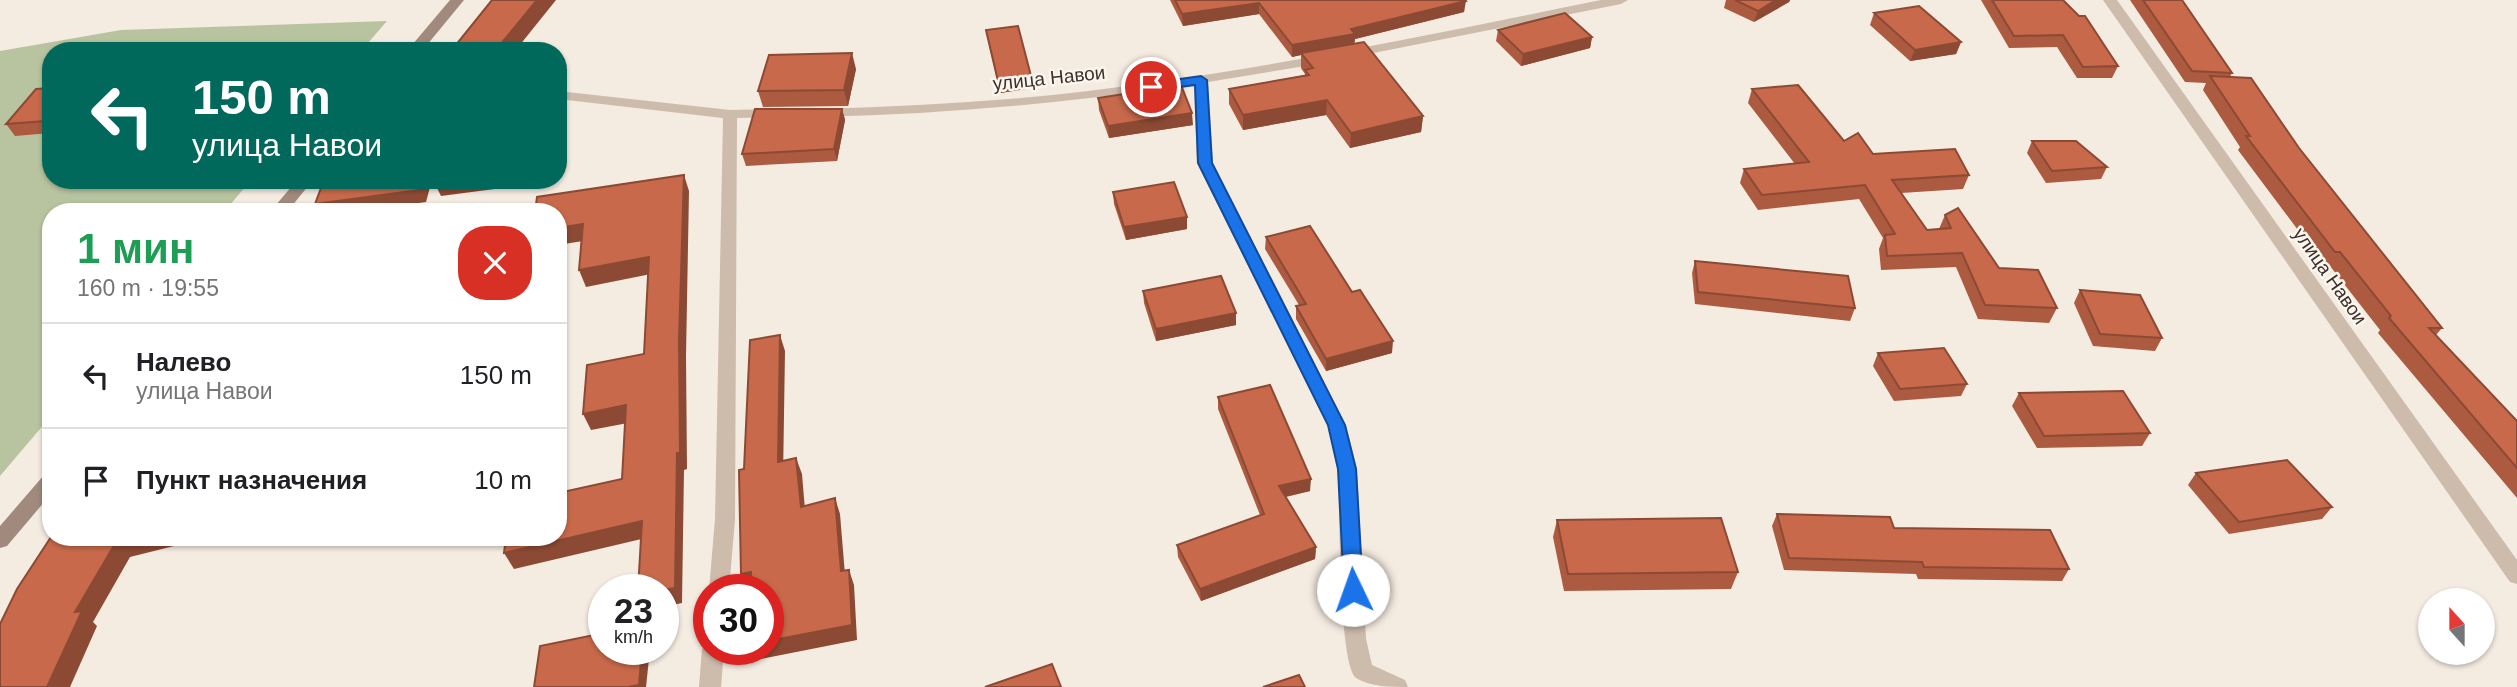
<!DOCTYPE html>
<html lang="ru">
<head>
<meta charset="utf-8">
<style>
  body { margin:0; font-family:Helvetica,sans-serif; background:#f6f6f6; color:#202124; height:100vh; display:flex; flex-direction:column; font-size:26px; white-space:nowrap }
  * { box-sizing:border-box; margin:0 }
  p { font-size:23px; color:#757577 }
  .icon { flex:none; width:38px; height:38px; fill:none; stroke:currentColor; stroke-width:2; stroke-linecap:round; stroke-linejoin:round }
  .map { position:relative; flex:1; overflow:hidden }
  .sheet { position:absolute; left:42px; top:203px; width:525px; height:343px; display:flex; flex-direction:column; background:#fff; border-radius:28px; box-shadow:0 2px 5px #0004 }
  .sheet>* { flex:none }
  .guide { position:absolute; left:42px; top:42px; width:525px; height:147px; border-radius:28px; box-shadow:0 2px 5px #0004; background:#00695c; color:#fff; overflow:hidden }
  .needle { width:46px; rotate:339deg }
  .controls { position:absolute; left:2418px; top:588px; display:grid; gap:14px }
  .controls a { display:grid; place-items:center; width:77px; height:77px; border-radius:50%; background:#fff; box-shadow:0 2px 5px #0004; font-size:35px }
  .speed { position:absolute; left:588px; top:574px; display:flex; gap:14px; font-size:35px; font-weight:700; text-align:center }
  .speed>* { display:grid; place-content:center; width:91px; height:91px; border-radius:50%; background:#fff; box-shadow:0 2px 5px #0004; line-height:1 }
  .speed small { font-size:18px; font-weight:400 }
  .speed .limit { border:10px solid #d22; background:#fff; color:#111 }
  .pin { position:absolute; display:grid; place-items:center; width:60px; height:60px; color:#fff; margin:-30px; border:4px solid #fff; border-radius:50%; box-shadow:0 2px 7px #0007 }
  .me { position:absolute; width:77px; margin:-38px; rotate:357deg; stroke-linejoin:round; filter:drop-shadow(0 0 5px #0008) }
  .turn { display:flex; align-items:center; gap:24px; height:147px; padding:0 35px; font-size:32px }
  .turn .icon { width:91px; height:91px; stroke-width:2.5 }
  .turn b { display:block; font-size:49px; line-height:60px }
  .round { display:grid; place-items:center; flex:none; width:74px; height:74px; border-radius:28px; background:#f6f6f6 }
  .summary { display:flex; align-items:center; justify-content:space-between; height:119px; padding:0 35px }
  h1 { font-size:42px; font-weight:800; line-height:52px; color:#1e9e55 }
  ul { padding:0; list-style:none }
  li { display:flex; align-items:center; gap:21px; height:105px; padding:0 35px; border-top:2px solid #e0e0e0 }
  li div { flex:1 }
  li b { display:block; font-size:26px }
  li em { font-style:normal }
  .map>svg:first-child { display:block }
  .green { fill:#b8c4a0 }
  .lines { fill:none; stroke-linecap:round; stroke-linejoin:round }
  .street { fill:#cdbbac; fill-rule:evenodd }
  .secondary { fill:#a18a7d; fill-rule:evenodd }
  .wall { fill:#ac5a40 }
  .shaded-wall { fill:#8c4a34 }
  .building { fill:#c8694b; stroke:#8c4a34; stroke-width:2 }
  .route { fill:#1a73e8; stroke:#114b97; stroke-width:2 }
  .labels { text-anchor:middle; dominant-baseline:central; stroke-width:5; stroke-linejoin:round; paint-order:stroke }
  .street-label { font-size:19px; fill:#3b302b; stroke:#fbf5ee }
</style>
</head>
<body>
<div class="map">
<svg width="2517" height="687" viewBox="0 0 2517 687">
  <rect width="100%" height="100%" fill="#f4ebe1"/>
  <path class="green" d="M387,21L361,51H51V180H251L224,212H51V416L0,476V51L121,30Z"/>
  <g class="lines">
    <g class="street">
      <path d="M1601,0H1628L1621,4L1323,63L1208,82L1213,163L1346,425L1357,469L1366,639L1372,665L1405,680L1408,687C1391,687 1371,687 1356,678C1338,662 1340,505 1338,472C1336,456 1331,440 1328,425L1197,163L1194,84C1070,103 946,114 820,117L813,113L820,109C887,107 954,104 1021,98C1217,80 1409,39 1601,0Z"/>
      <path d="M2103,0H2117L2517,560V584L2510,582Z"/>
      <path d="M558,91L730,110L778,109L785,113L778,117L737,118L735,519L729,590H709L715,519L723,118L558,99Z"/>
      <path d="M709,641V649H724L721,687H699L702,649Z"/>
    </g>
    <g class="secondary">
      <path d="M450,0H464L422,51H407Z"/>
      <path d="M297,180H313L287,212H270Z"/>
      <path d="M51,473V494L7,546L0,548V526L44,475Z"/>
    </g>
  </g>
  <g class="wall">
    <path d="M1170,0H1465L1464,12L1355,39L1354,44L1423,116L1421,132L1350,148L1326,115L1243,130L1229,104V89L1305,75V74L1301,68V55L1292,57L1259,14L1183,26Z"/>
    <path d="M1726,0H1790L1789,2L1754,22L1724,8Z"/>
    <path d="M1981,0H2063L2118,66L2112,78H2077L2057,47L2009,48Z"/>
    <path d="M2130,0H2182L2232,73L2230,77L2299,148L2442,328L2436,335L2517,421V498L2378,333L2380,330L2330,266H2325L2238,150L2240,147L2203,90L2206,83L2185,82Z"/>
    <path d="M1874,13L1961,42L1956,54L1910,61L1870,25Z"/>
    <path d="M986,30L1031,76L1033,88L1000,93Z"/>
    <path d="M1498,30L1592,37L1590,48L1521,66L1496,41Z"/>
    <path d="M856,69L848,106L763,107L758,91Z"/>
    <path d="M51,88V133L15,136L6,124Z"/>
    <path d="M1752,89L1844,141L1873,154L1969,175L1963,189L1901,193L1927,230L1939,229L1945,215L1999,268L2057,308L2049,323L1978,319L1956,267L1881,270L1879,249L1883,238L1859,199L1758,210L1740,183L1744,169L1795,164L1748,103Z"/>
    <path d="M1098,98L1193,125L1109,138L1099,110Z"/>
    <path d="M842,109L845,120L837,161L746,166L742,154Z"/>
    <path d="M2032,141L2107,167L2101,179L2046,183L2027,153Z"/>
    <path d="M1113,192L1187,217V229L1126,240L1114,204Z"/>
    <path d="M1266,237L1352,292L1392,353L1326,371L1296,319V306L1299,305L1265,249Z"/>
    <path d="M1695,261L1855,308L1850,321L1695,304L1692,273Z"/>
    <path d="M2080,290L2162,338L2155,351L2093,346L2074,303Z"/>
    <path d="M1143,291L1236,325L1156,341L1144,303Z"/>
    <path d="M1878,353L1967,384L1961,396L1894,401L1873,366Z"/>
    <path d="M2019,393L2150,433L2142,446L2037,448L2012,406Z"/>
    <path d="M1218,397L1310,491L1286,497L1316,547L1315,559L1201,601L1178,557L1177,545L1260,515L1218,409Z"/>
    <path d="M2196,473L2332,507L2322,519L2229,534L2188,485Z"/>
    <path d="M1777,514L1894,528L2069,569L2062,581L1918,579L1916,574L1784,570L1772,526Z"/>
    <path d="M1557,520L1738,572L1731,589L1564,591L1553,537Z"/>
  </g>
  <g class="shaded-wall">
    <path d="M537,0H556L515,51H495Z"/>
    <path d="M1776,0H1790L1789,2L1754,22L1758,11Z"/>
    <path d="M1466,1L1464,12L1355,39L1354,46L1301,53V55L1292,57V45L1351,29Z"/>
    <path d="M1259,3V14L1183,26L1182,14Z"/>
    <path d="M1592,37L1590,48L1521,66L1523,54Z"/>
    <path d="M1961,42L1956,54L1910,61L1915,50Z"/>
    <path d="M852,53L856,69L848,106L844,90Z"/>
    <path d="M1031,76L1033,88L1000,93L998,81Z"/>
    <path d="M1327,100L1326,115L1243,130V115Z"/>
    <path d="M842,109L845,120L837,161L834,149Z"/>
    <path d="M51,113V129L45,121Z"/>
    <path d="M1192,113L1193,125L1109,138L1108,126Z"/>
    <path d="M1423,116L1421,132L1350,148L1351,133Z"/>
    <path d="M684,175L689,191L686,356L687,469L684,470L682,603L663,607V590L679,340Z"/>
    <path d="M422,180H432L426,202L356,212H319L315,204Z"/>
    <path d="M465,180H535L534,184L441,196L435,184Z"/>
    <path d="M1187,217V229L1126,240L1124,227Z"/>
    <path d="M583,224L589,240L558,245V228Z"/>
    <path d="M649,257L656,273L586,287L579,270Z"/>
    <path d="M1236,313V325L1156,341V329Z"/>
    <path d="M780,335L785,351L783,478L778,462Z"/>
    <path d="M1393,341L1392,353L1326,371V359Z"/>
    <path d="M626,405L633,422L591,430L583,414Z"/>
    <path d="M796,458L802,474L806,522L801,507Z"/>
    <path d="M1311,479L1310,491L1279,498V486Z"/>
    <path d="M835,498L840,514L846,587L841,571Z"/>
    <path d="M642,521L650,537L514,569L504,553Z"/>
    <path d="M135,537H210L130,557L93,622L97,626L70,687H47L75,612L116,542Z"/>
    <path d="M1316,547L1315,559L1201,601L1200,589Z"/>
    <path d="M849,570L854,585L857,640L756,660L751,649H768V641Z"/>
    <path d="M751,572L757,587L748,590L741,574Z"/>
    <path d="M642,649H650L646,687H628Z"/>
  </g>
  <g class="building">
    <path d="M492,0H537L495,51H451Z"/>
    <path d="M1175,0H1465L1466,1L1351,29L1355,34L1292,45L1259,3L1182,14Z"/>
    <path d="M1735,0H1776L1758,11Z"/>
    <path d="M1992,0H2063L2079,16H2085L2118,66L2083,67L2063,35L2014,36Z"/>
    <path d="M2143,0H2182L2232,73L2192,71Z"/>
    <path d="M1919,6L1961,42L1915,50L1874,13Z"/>
    <path d="M1565,13L1592,37L1523,54L1498,30Z"/>
    <path d="M1018,26L1031,76L998,81L986,30Z"/>
    <path d="M1364,42L1423,116L1351,133L1327,100L1243,115L1229,89L1309,75L1305,70L1313,68L1301,53Z"/>
    <path d="M852,53L844,90L758,91L769,55Z"/>
    <path d="M2210,76L2251,78L2299,148L2442,328H2429L2517,421V468L2389,318L2391,316L2340,252H2335L2246,136H2250Z"/>
    <path d="M1181,85L1192,113L1108,126L1098,98Z"/>
    <path d="M1798,85L1844,141L1858,133L1873,154L1955,149L1969,175L1892,180L1927,230L1951,228L1945,215L1958,208L1999,268L2038,270L2057,308L1985,305L1962,253L1887,256L1885,235L1895,234L1865,185L1762,195L1744,169L1809,162L1752,89Z"/>
    <path d="M51,88V113L45,121L6,124L36,89Z"/>
    <path d="M755,109H842L834,149L742,154Z"/>
    <path d="M2032,141H2076L2107,167L2052,171Z"/>
    <path d="M684,175L679,340L680,453H677L675,588L663,590H638L642,521L504,553L506,537H558V493L622,479L626,405L583,414L587,365L644,354L649,257L579,270L583,224L558,228V212H535L537,197Z"/>
    <path d="M324,180H422L419,190L315,204Z"/>
    <path d="M436,180H465L435,184Z"/>
    <path d="M1174,182L1187,217L1124,227L1113,192Z"/>
    <path d="M1310,226L1352,292L1360,290L1393,341L1326,359L1296,306L1306,304L1266,237Z"/>
    <path d="M1695,261L1848,276L1855,308L1698,292Z"/>
    <path d="M1221,276L1236,313L1156,329L1143,291Z"/>
    <path d="M2080,290L2140,295L2162,338L2100,334Z"/>
    <path d="M780,335L778,462L796,458L801,507L835,498L841,571L849,570L852,625L768,641V590H751V572L741,574L739,470L744,469L750,340Z"/>
    <path d="M1944,348L1967,384L1900,389L1878,353Z"/>
    <path d="M1270,385L1311,479L1279,486L1316,547L1200,589L1177,545L1264,514L1218,397Z"/>
    <path d="M2123,391L2150,433L2044,436L2019,393Z"/>
    <path d="M2287,460L2332,507L2239,522L2196,473Z"/>
    <path d="M1777,514L1890,517L1894,528L2050,530L2069,569L1924,567L1922,562L1789,558Z"/>
    <path d="M1721,518L1738,572L1568,574L1557,520Z"/>
    <path d="M51,537H135L116,542L75,612L82,611L47,687H0V624L17,589Z"/>
    <path d="M604,633V649H642L639,685L628,687H534L540,646Z"/>
    <path d="M1052,664L1061,687H985Z"/>
    <path d="M1299,675L1305,687H1263Z"/>
  </g>
  <path class="route" d="M1201,76L1207,80L1212,163L1345,425L1356,469L1363,590L1360,596L1353,598L1346,596L1344,590L1338,469L1328,425L1198,163L1195,85L1151,91L1144,87L1151,83Z"/>
  <g class="labels">
    <g class="street-label">
      <text transform="translate(1049 78) rotate(-6)">улица Навои</text>
      <text transform="translate(2330 276) rotate(55)">улица Навои</text>
    </g>
  </g>
</svg>
<div class="controls">
<a><svg class="needle" viewBox="-14 -14 28 28"><path d="M0-13l5 13h-10z" fill="#e53935"/><path d="M0 13l5-13h-10z" fill="#757577"/></svg></a>
</div>
<div class="speed"><div>23<small>km/h</small></div><div class="limit">30</div></div>
<div class="pin" style="left:1151px;top:87px;background:#d93025"><svg class="icon" aria-label="arrive" viewBox="0 0 24 24"><path d="M6 21V4h12l-3 4 3 4H6"/></svg></div>
<svg class="me" style="left:1353px;top:590px" viewBox="-20 -20 40 40"><circle r="19" fill="#fff"/><path d="M0-13L10 11 0 6-10 11z" fill="#1a73e8"/></svg>
<div class="guide">
<div class="turn"><svg class="icon" aria-label="left" viewBox="0 0 24 24"><path d="M17 20v-9H6M10 6l-5 5 5 5"/></svg><div><b>150 m</b>улица Навои</div></div>
</div>
<section class="sheet">
<div class="summary"><div><h1>1 мин</h1><p>160 m · 19:55</p></div><a class="round" style="background:#d93025;color:#fff"><svg class="icon" aria-label="close" viewBox="0 0 24 24"><path d="M6 6l12 12M18 6L6 18"/></svg></a></div>
<ul>
<li><svg class="icon" aria-label="left" viewBox="0 0 24 24"><path d="M17 20v-9H6M10 6l-5 5 5 5"/></svg><div><b>Налево</b><p>улица Навои</p></div><em>150 m</em></li>
<li><svg class="icon" aria-label="arrive" viewBox="0 0 24 24"><path d="M6 21V4h12l-3 4 3 4H6"/></svg><div><b>Пункт назначения</b></div><em>10 m</em></li>
</ul>
</section>
</div>
</body>
</html>
